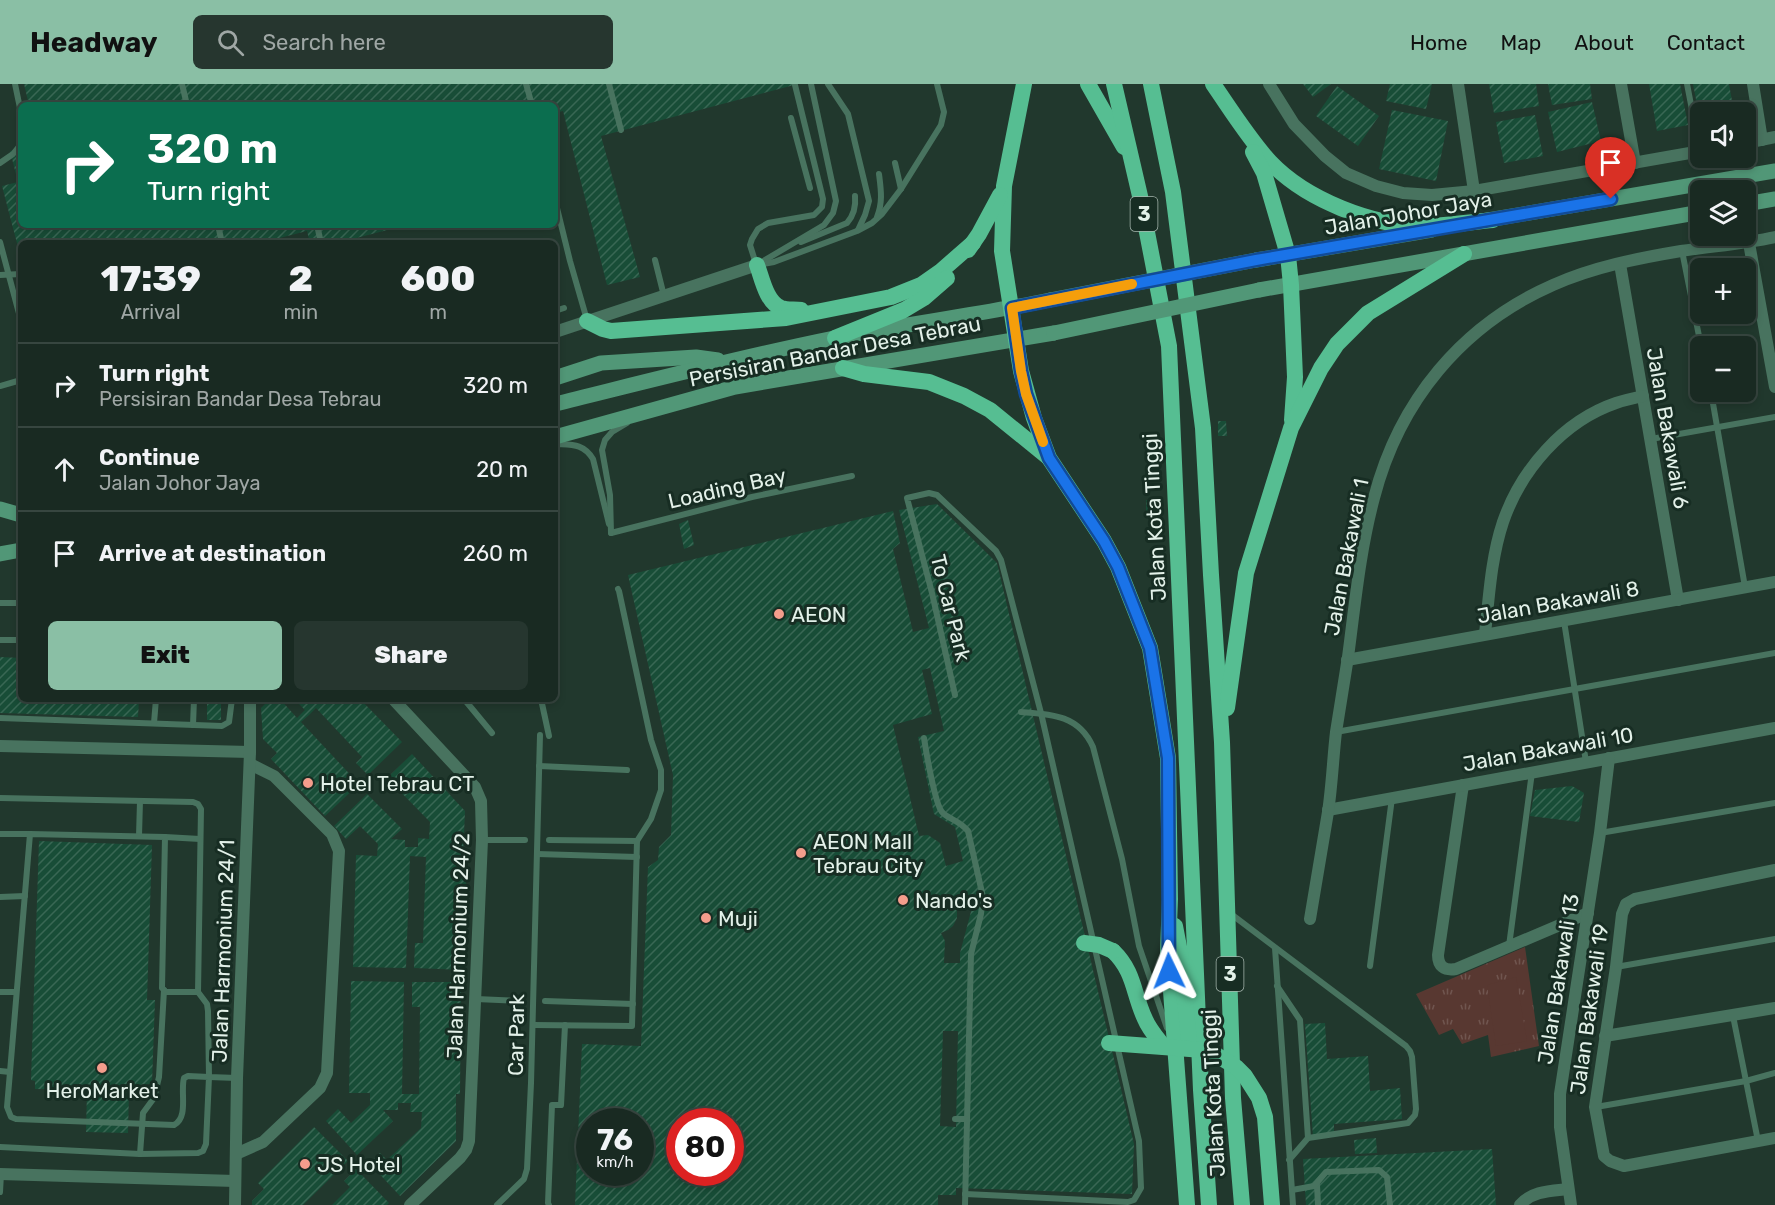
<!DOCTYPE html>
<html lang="en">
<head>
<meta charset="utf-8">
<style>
  body { margin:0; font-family:Rubik,sans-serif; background:#26362f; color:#f1f3f6; height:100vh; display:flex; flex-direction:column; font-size:22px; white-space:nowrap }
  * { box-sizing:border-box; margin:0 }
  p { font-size:20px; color:#9fa7a5 }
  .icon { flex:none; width:33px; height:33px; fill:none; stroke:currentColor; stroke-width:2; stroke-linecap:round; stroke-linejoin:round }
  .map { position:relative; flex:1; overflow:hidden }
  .side { position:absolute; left:18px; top:156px; width:540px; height:462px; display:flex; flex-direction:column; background:#192a22; border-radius:9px; box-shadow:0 3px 9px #0003,0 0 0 2px #374640 }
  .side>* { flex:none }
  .top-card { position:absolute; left:18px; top:18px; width:540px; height:126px; border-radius:9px; box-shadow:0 3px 9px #0003,0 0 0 2px #374640; background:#0b6e4f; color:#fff; overflow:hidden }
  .fabs { position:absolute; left:1690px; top:18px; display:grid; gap:12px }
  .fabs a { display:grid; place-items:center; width:66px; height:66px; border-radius:9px; background:#192a22; box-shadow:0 3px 9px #0003,0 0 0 2px #374640; font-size:30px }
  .speed { position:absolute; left:576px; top:1024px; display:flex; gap:12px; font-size:30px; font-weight:700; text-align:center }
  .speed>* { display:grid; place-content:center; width:78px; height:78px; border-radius:50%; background:#192a22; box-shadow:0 3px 9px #0003,0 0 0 2px #374640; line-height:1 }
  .speed small { font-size:15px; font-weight:400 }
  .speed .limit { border:9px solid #d22; background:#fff; color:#111 }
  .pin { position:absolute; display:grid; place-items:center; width:51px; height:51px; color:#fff; margin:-62px -26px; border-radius:50% 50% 50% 0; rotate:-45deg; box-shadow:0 0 6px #0007 }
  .pin .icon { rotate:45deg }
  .me { position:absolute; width:66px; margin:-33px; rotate:358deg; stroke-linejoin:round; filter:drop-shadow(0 0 4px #0008) }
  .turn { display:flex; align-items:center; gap:21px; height:126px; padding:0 30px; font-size:27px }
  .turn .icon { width:78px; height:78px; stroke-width:2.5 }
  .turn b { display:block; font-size:42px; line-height:51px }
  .eta { display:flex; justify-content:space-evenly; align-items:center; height:102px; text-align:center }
  .eta b { font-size:36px; font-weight:800; line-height:42px }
  .action { display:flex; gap:12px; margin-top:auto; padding:12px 30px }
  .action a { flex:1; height:69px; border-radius:9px; background:#8abfa5; color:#111; font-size:24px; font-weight:800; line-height:69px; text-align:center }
  .action a+a { background:#26362f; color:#f1f3f6 }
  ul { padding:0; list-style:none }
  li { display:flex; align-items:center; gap:18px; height:84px; padding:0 30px; border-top:2px solid #374640 }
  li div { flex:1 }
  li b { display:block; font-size:22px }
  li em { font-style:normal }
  header { display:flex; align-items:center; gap:36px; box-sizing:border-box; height:84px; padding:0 30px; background:#8abfa5; color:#111 }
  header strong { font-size:28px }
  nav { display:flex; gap:33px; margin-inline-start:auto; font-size:21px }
  .search { width:420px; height:54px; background:#26362f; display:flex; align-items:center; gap:15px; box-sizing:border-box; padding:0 21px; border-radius:9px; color:#9fa7a5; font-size:22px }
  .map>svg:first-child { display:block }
  .park { fill:url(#park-tufts) }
  .pitch { fill:#583831 }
  .building { fill:url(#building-hatch); fill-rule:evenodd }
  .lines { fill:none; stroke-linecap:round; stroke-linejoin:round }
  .service { stroke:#48735f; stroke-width:6 }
  .minor { stroke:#48735f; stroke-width:12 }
  .secondary { stroke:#519777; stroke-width:15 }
  .trunk { stroke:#56be92; stroke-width:16 }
  .secondary-bridge { stroke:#519777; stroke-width:15 }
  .trunk-bridge { stroke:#56be92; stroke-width:16 }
  .route-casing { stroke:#114b97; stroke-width:15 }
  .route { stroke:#1a73e8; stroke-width:10 }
  .slow { stroke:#f59e0b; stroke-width:10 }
  .poi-dot { fill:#f49d8c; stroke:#172d23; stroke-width:2 }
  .labels { text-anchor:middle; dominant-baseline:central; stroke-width:6; stroke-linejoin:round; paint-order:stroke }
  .shield { fill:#172d23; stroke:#a6b6ae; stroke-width:1.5 }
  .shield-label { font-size:20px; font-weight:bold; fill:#e3f1e9 }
  .street-label { font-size:21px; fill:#e3f1e9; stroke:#172d23 }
  .poi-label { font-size:21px; fill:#e3f1e9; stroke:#172d23; text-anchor:start }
</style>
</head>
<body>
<header>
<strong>Headway</strong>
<div class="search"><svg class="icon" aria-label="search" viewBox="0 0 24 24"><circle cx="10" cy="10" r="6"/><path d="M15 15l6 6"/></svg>Search here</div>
<nav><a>Home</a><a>Map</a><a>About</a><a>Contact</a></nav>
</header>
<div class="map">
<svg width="1775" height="1121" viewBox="0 0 1775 1121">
  <defs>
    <pattern id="park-tufts" width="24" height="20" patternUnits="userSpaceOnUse" patternTransform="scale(1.5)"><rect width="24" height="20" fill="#583831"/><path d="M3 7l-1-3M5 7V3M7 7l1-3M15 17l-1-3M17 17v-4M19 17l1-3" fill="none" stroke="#70554f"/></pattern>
    <pattern id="building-hatch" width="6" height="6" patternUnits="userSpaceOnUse" patternTransform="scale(1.5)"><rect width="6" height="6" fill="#184d37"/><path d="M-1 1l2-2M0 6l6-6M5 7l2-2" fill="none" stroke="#396754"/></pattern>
  </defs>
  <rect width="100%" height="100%" fill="#21382d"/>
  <path class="park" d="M1525,863L1539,962L1491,973L1488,951L1462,960L1453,945L1439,951L1416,910Z"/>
  <path class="pitch" d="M1516,893L1527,957L1496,962L1487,901Z"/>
  <g class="building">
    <path d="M24,0H794V1L601,52L640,193L607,201L563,27L555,29V21H29Z"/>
    <path d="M1303,0H1331L1313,13Z"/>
    <path d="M1390,0H1432L1426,25L1386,17Z"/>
    <path d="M1489,0H1536L1539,22L1494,29Z"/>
    <path d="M1548,0H1590L1592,15L1552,21Z"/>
    <path d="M1649,0H1680L1688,41L1657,47Z"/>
    <path d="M1693,0H1729L1734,28H1701L1700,36Z"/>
    <path d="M1337,2L1379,32L1358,62L1316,32Z"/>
    <path d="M1592,18L1601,57L1557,68L1548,28Z"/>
    <path d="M1392,26L1448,37L1436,97L1379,85Z"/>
    <path d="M1535,31L1543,72L1504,79L1496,38Z"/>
    <path d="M21,64V141L403,142L337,159H310L307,147L260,159H21V162L18,163L2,102L18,98L10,67Z"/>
    <path d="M1218,337H1226L1227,352H1218Z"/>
    <path d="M1146,416H1155L1156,433H1146Z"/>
    <path d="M937,420L997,479L1134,1060L1132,1110L956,1104V1111H938V1121H575L582,960L641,962L648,783L658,776L659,763L671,751L673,691L628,491L893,427L900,459L893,465L913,548L929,544L899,426ZM930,584L944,647L918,653L934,730L955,743L963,777L946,782L940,759L928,751L919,752L893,641L932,630L922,586ZM973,820L960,869V879H944L945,857L941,849L948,846L953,842L957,834V824ZM943,947H958L956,1043L940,1042ZM590,1038H640V1089H590ZM680,1038H730V1089H680Z"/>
    <path d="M688,436L694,461L684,465L679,440Z"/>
    <path d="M0,573L21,574V615H139L138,633L0,629Z"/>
    <path d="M270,615H280L297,634L305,626L294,615H360L402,658L368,691L356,679L362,673L316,624L309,631L301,638L359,700L325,732L271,675L277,669L263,655L261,624Z"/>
    <rect x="207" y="617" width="14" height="19"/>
    <path d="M412,670L465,727L463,774H467L463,886L414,884L415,859H423L426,773L410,772L406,884L353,883L356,771L377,772L378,760L360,742L346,755L334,742L367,710L402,745L391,755L405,756V763H418V754L429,755L430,738L387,694Z"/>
    <path d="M1572,702L1584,709L1579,738L1530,732L1535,706Z"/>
    <path d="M39,757L152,761L147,916H155L152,1000H147V1008L129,1007L128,1049L86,1048L87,1006L35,1005V997L31,996Z"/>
    <path d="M351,897L404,898L402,1010H419L420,923H412V898H461L460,1010H456V1057L400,1112L372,1082L371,1078L380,1069L387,1076L421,1044L422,1028H410L411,1019H398V1026H383L393,1037L357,1071L326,1037L338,1025L351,1039L370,1021V1009H349Z"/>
    <path d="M1325,939L1327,975L1368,972L1370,1007L1400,1004L1402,1035L1334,1040V1052L1313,1053L1305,940Z"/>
    <path d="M314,1043L348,1077L303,1121H252V1117L264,1105L258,1099Z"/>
    <path d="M1376,1054L1377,1069L1355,1070L1354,1056Z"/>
    <path d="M1492,1065L1496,1121H1306L1303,1075Z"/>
    <path d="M356,1085L389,1119L387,1121H332L350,1103L344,1097Z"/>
  </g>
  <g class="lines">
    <g class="service">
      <path d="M15,0L21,29"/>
      <path d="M182,0L187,21"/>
      <path d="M526,0L532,21"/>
      <path d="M609,0L621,46"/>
      <path d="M828,0L848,30L869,117L865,131L858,146"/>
      <path d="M1687,0L1700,67"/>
      <path d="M791,34L810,104"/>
      <path d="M0,79L13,70L21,60"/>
      <path d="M895,79L901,105"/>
      <path d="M555,116L570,177L587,236"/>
      <path d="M877,133C883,118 881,106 879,90"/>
      <path d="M218,141L222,159"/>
      <path d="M317,141L321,159"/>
      <path d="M0,158L21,237"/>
      <path d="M801,158L847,139C854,131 856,122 855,112"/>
      <path d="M1682,167L1701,262"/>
      <path d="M655,176L664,212"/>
      <path d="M760,179L824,141L833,129L836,117L811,0"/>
      <path d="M756,180L750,161L752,155L758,145L768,139L814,131L822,123L823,115L795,1"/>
      <path d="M758,181L774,178L857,147L872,139L882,130L901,105L941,41L944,28L937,0"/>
      <path d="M0,191L21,190"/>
      <path d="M555,227L564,224"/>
      <path d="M0,302L21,296"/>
      <path d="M1711,308L1745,503"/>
      <path d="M1651,355L1775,333"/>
      <path d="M555,360C572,361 583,359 593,375L609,440"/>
      <path d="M611,449L752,413L852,392"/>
      <path d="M611,449L610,411L602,366L605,356L612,348L627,339"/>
      <path d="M0,519H21"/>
      <path d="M1564,537L1586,678"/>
      <path d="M0,556H21"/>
      <path d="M955,611L932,509L907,414L929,409L937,411L996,467L1001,476L1041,629L1139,1057L1141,1104L1134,1116L1128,1118L965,1110"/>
      <path d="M464,615L492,649"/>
      <path d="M541,615L549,652"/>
      <path d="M1021,628C1051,630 1079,631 1093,663L1122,775L1139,862L1167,944"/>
      <path d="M0,634L222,642L229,638L232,615"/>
      <path d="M154,639L156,615"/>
      <path d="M193,641L194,615"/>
      <path d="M1336,648L1775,569"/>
      <path d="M924,654C926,667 935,720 942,728C948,735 959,736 968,747L983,813L981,830L971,870L965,1121"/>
      <path d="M539,682L627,686"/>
      <path d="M0,714L193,718L198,720L201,725L198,908L207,920L208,927L209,993L237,994"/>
      <path d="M1600,749L1775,719"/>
      <path d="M0,750H30"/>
      <path d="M139,752L140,717"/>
      <path d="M165,753L200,755"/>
      <path d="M482,756H525"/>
      <path d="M549,756L637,757"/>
      <path d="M537,770L637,773"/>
      <path d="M0,813L25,812"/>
      <path d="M1231,830L1406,962L1410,967L1412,973L1416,1025L1415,1031L1408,1039L1308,1054"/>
      <path d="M1509,862L1532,688"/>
      <path d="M1275,864L1293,1121"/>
      <path d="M1370,882L1392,714"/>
      <path d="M1616,883L1775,855"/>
      <path d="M1277,902L1300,936L1308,1054L1289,1076"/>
      <path d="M0,908H16"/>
      <path d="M476,915L521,917"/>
      <path d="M545,917L633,920"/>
      <path d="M1733,932L1758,1057"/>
      <path d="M533,941L632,942L637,757L651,735L661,706V686L651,656L619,507L618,505"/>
      <path d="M0,987L10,988L30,750L165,753L162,904L166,908H198"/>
      <path d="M1596,1023L1746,997L1775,989"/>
      <path d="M955,1035H966"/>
      <path d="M0,1063L140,1070L198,1069L203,1067L206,1060L209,993L188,992L184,994C180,1008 189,1033 174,1041L16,1035L11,1033L7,1023L10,988"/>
      <path d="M140,1070L143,1029L154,1014L159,993L164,906"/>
      <path d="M1317,1101L1318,1121"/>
      <path d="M1292,1106L1314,1102L1326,1088L1379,1086L1387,1093L1390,1121"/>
      <path d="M0,1108L1,1090"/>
      <path d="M497,1121L524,1095L527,1085L531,999L540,651"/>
      <path d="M549,1121L548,1119L552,1021H561L565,941"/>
    </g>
    <g class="minor">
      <path d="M1269,0L1294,40L1325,72L1346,89L1376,102L1403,109L1432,111L1474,107L1701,67"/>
      <path d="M1458,0L1474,107"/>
      <path d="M1621,0L1635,79"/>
      <path d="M1753,0L1762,56"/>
      <path d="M1746,59L1775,53"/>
      <path d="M1749,159L1775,303"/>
      <path d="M1620,180L1678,516"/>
      <path d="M555,248L757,181"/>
      <path d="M1485,550C1489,513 1491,474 1503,438C1521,386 1563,337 1616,319C1625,316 1634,314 1643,312"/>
      <path d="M1347,576L1775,498"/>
      <path d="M393,615L475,703L481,717L482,756L469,1057L466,1066L460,1074L410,1121"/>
      <path d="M0,662L250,668"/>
      <path d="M1463,701L1438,871C1438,882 1444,887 1456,885L1588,829"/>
      <path d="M1328,726L1775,644"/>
      <path d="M1775,786L1635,815L1626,820L1622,830L1616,883L1595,1023L1604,1072L1610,1077L1624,1082L1775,1054"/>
      <path d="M1310,835C1316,799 1322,764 1328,728C1332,701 1333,674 1336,648C1340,623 1344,598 1348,573C1355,520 1360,466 1374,414C1399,317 1462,241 1553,201C1593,183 1639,174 1681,167C1713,162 1744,160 1775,153"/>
      <path d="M1605,952L1775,924"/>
      <path d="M236,1070L263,1058L320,1004L327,989L339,767L332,750L274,692L250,680"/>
      <path d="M0,1090L235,1097"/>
      <path d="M235,1121L237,994L250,668V615"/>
      <path d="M1520,1121C1532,1107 1550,1107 1568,1105"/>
      <path d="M1571,1121L1560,1043V1010L1600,749L1609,674"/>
    </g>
    <g class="secondary">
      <path d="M1746,120L1775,115"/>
      <path d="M1482,137L1775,87"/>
      <path d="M1256,176L1432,146"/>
      <path d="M1259,206L1701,128"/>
      <path d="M555,294L601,279L696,273L718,276"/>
      <path d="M555,320C648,297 740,273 834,254C906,240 978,231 1050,216"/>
      <path d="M555,353L735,303L1054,249"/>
      <path d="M0,425L21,431"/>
      <path d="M0,470L21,466"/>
    </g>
    <g class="trunk">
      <path d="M1024,0L1004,102L1002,167L1021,287L1034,334L1049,374L1104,457L1118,483L1150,564L1168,674L1170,815L1168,867L1187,1121"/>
      <path d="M1088,0L1124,63"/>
      <path d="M1114,0L1140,112L1169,262L1201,1006L1209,1121"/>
      <path d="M1151,0L1173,108L1203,344L1211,491L1222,658L1233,1014L1242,1121"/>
      <path d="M1213,0C1231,26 1249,55 1270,78C1306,116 1373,142 1424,142C1447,142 1471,138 1493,136"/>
      <path d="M1253,68L1264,89L1288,171L1291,201L1295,293L1292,336"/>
      <path d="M968,166L979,150L1000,111"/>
      <path d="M757,181C762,194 766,218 781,224C787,226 795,225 801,226"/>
      <path d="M587,237L603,245L611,247L786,234L891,213L921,201L941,187L973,159"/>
      <path d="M835,254L904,226L924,214L947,194"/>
      <path d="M843,284L864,290L929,298L964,312L990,326L1048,373"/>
      <path d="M1227,624L1246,489L1291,344L1321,284L1337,260L1368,229L1464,170"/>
      <path d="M1175,842L1180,868L1189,956"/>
      <path d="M1113,867C1135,888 1133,910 1145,935C1149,945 1157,954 1164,963"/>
    </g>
    <g class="secondary-bridge">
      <path d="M1050,216L1256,176"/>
      <path d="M1054,249L1259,206"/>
    </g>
    <g class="trunk-bridge">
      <path d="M1084,859L1099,861L1113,867"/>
      <path d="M1109,959L1203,966L1218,972L1236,983L1245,992L1259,1014L1265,1033L1272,1121"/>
    </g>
  </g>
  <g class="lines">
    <g class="route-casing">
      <path id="route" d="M1169,887L1168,674L1150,564L1118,483L1104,457L1049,374L1026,310L1021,287L1012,224L1256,176L1611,115"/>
    </g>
    <use href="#route" class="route"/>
    <path class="slow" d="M1043,358L1026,310L1021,287L1012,224L1132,200"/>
  </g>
  <g class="poi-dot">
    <circle cx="779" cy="530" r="6"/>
    <circle cx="308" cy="699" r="6"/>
    <circle cx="801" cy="769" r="6"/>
    <circle cx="903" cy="816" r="6"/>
    <circle cx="706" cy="834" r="6"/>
    <circle cx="102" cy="984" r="6"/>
    <circle cx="305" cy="1080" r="6"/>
  </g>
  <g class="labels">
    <g class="shield">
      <rect x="1130.5" y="113" width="27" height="34" rx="4.5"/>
      <rect x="1216.5" y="873" width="27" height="34" rx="4.5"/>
    </g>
    <g class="shield-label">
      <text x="1144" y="130">3</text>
      <text x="1230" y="890">3</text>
    </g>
    <g class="street-label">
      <text transform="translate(1408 129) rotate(-10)">Jalan Johor Jaya</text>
      <text transform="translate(835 267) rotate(-11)">Persisiran Bandar Desa Tebrau</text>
      <text transform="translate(1668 344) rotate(80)">Jalan Bakawali 6</text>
      <text transform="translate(727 404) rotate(-13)">Loading Bay</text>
      <text transform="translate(1154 433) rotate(-93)">Jalan Kota Tinggi</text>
      <text transform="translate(1346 473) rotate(-79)">Jalan Bakawali 1</text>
      <text transform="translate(1558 518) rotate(-10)">Jalan Bakawali 8</text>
      <text transform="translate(951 524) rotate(76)">To Car Park</text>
      <text transform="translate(1548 665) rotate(-10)">Jalan Bakawali 10</text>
      <text transform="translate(458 862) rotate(-88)">Jalan Harmonium 24/2</text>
      <text transform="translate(223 867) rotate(-88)">Jalan Harmonium 24/1</text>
      <text transform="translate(1558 895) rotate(-81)">Jalan Bakawali 13</text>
      <text transform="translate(1589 925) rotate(-82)">Jalan Bakawali 19</text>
      <text transform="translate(516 951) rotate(-89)">Car Park</text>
      <text transform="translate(1213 1009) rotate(-93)">Jalan Kota Tinggi</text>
    </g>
    <g class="poi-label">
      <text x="791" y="530">AEON</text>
      <text x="320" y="699">Hotel Tebrau CT</text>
      <text x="813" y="757">AEON Mall<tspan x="813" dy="24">Tebrau City</tspan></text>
      <text x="915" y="816">Nando's</text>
      <text x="718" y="834">Muji</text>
      <text x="102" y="1006" text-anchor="middle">HeroMarket</text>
      <text x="317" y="1080">JS Hotel</text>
    </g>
  </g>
</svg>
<div class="fabs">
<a><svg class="icon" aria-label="sound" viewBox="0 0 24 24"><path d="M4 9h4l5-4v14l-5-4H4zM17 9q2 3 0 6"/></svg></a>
<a><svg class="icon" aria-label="layers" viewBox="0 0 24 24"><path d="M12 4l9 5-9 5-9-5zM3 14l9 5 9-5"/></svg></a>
<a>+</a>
<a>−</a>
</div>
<div class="speed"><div>76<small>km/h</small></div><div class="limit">80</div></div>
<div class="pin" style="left:1611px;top:115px;background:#d93025"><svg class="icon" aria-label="arrive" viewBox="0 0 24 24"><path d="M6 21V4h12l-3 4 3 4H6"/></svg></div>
<svg class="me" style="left:1169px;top:887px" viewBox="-20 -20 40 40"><path d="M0-17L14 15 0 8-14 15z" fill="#1a73e8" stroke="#fff" stroke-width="4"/></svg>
<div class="top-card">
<div class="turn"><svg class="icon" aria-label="right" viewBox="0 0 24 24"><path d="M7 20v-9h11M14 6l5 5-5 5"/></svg><div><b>320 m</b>Turn right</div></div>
</div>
<section class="side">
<div class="eta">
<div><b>17:39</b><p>Arrival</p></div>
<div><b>2</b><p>min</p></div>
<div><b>600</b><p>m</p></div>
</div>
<ul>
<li><svg class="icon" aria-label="right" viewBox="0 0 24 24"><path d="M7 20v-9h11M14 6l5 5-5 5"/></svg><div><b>Turn right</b><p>Persisiran Bandar Desa Tebrau</p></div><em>320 m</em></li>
<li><svg class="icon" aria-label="ahead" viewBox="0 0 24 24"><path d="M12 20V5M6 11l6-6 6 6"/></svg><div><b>Continue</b><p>Jalan Johor Jaya</p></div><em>20 m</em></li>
<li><svg class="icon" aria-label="arrive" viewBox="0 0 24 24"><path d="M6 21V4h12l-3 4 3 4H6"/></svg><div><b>Arrive at destination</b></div><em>260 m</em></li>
</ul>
<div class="action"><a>Exit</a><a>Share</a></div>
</section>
</div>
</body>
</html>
